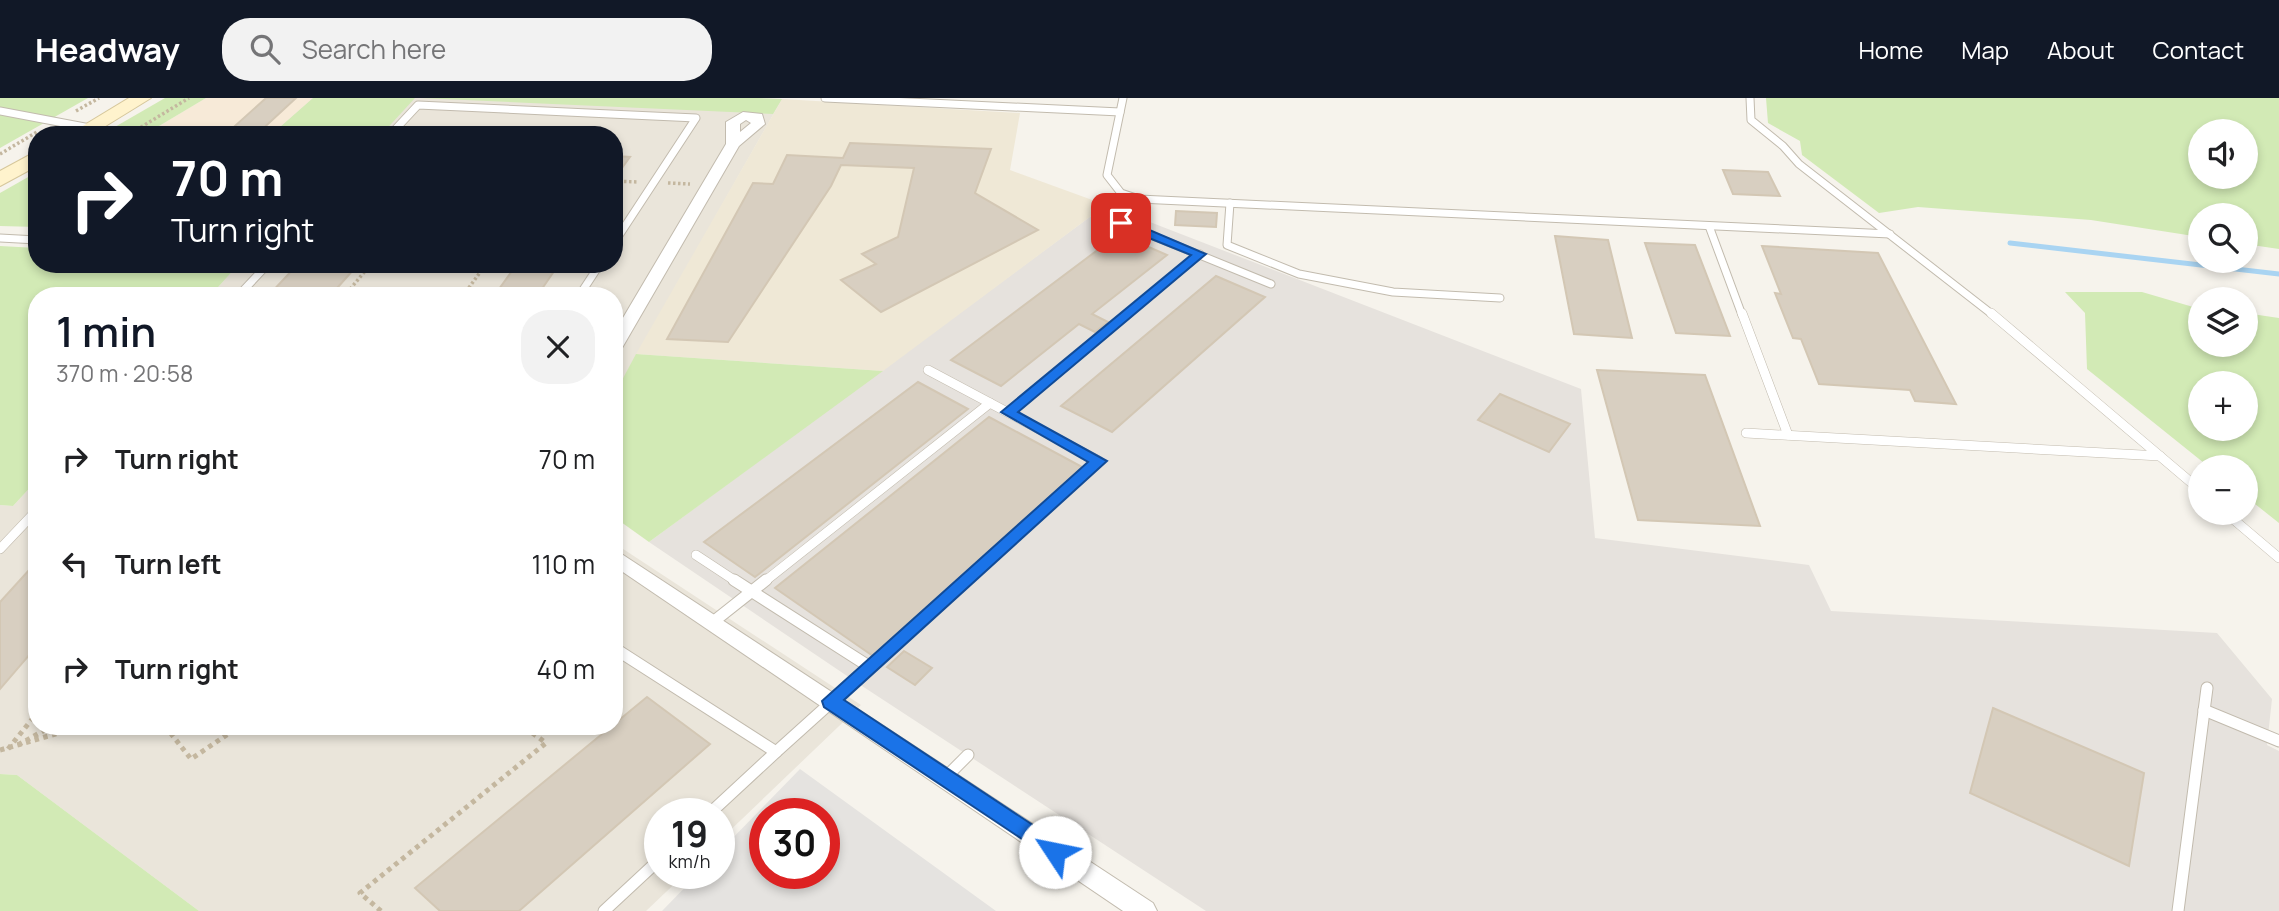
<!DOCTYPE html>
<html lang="en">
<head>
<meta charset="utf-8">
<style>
  body { margin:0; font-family:Manrope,sans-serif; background:#f2f2f2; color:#202124; height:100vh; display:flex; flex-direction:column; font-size:26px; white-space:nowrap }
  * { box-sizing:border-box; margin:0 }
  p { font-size:23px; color:#757577 }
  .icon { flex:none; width:38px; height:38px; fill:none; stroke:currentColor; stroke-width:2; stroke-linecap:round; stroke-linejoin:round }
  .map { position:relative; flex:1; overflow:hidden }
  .drawer { position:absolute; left:28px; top:189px; width:595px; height:448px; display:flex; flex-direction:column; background:#fff; border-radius:28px; box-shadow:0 4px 10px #0003 }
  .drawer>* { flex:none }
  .guide { position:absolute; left:28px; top:28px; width:595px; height:147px; border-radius:28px; box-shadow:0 4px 10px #0003; background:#111827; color:#fff; overflow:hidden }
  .buttons { position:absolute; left:2188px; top:21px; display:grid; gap:14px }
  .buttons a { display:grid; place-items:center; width:70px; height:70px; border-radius:50%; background:#fff; box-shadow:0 4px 10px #0003; font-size:35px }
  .speed { position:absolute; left:644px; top:700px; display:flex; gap:14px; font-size:35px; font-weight:700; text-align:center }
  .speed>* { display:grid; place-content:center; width:91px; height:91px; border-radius:50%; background:#fff; box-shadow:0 4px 10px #0003; line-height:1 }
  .speed small { font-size:18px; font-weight:400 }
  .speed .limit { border:10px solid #d22; background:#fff; color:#111 }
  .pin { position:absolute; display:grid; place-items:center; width:60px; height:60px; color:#fff; margin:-30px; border-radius:14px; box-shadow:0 4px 10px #0006 }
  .me { position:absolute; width:77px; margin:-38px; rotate:304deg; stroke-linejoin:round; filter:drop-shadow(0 0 5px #0008) }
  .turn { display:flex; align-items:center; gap:24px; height:147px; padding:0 28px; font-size:32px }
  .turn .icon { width:91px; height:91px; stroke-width:2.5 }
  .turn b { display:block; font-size:49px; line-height:60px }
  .round { display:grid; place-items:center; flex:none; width:74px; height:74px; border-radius:28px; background:#f2f2f2 }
  .head { display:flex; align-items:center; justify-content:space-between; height:119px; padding:0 28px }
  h1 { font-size:42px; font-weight:600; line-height:52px; color:#111827 }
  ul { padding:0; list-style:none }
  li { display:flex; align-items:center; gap:21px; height:105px; padding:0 28px }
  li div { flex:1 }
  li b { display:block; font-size:26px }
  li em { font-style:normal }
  header { display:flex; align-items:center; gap:42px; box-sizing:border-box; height:98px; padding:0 35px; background:#111827; color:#fff }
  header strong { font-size:33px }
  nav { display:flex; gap:38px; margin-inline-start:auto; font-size:24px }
  .search { width:490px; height:63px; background:#f2f2f2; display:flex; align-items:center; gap:18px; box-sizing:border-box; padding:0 24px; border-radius:28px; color:#757577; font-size:26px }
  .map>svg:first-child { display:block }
  .residential { fill:#eae5da }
  .commercial { fill:#f7ead8 }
  .industrial { fill:#e6e2dd }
  .education { fill:#efe8d6 }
  .green { fill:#d2eab5; fill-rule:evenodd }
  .parking { fill:#e5e3e0; fill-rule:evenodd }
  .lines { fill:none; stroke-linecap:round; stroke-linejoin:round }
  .stream { stroke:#a9d4f2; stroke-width:5 }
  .building { fill:#d8cfc1; stroke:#d3c7b4; stroke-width:2 }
  .lane-far2-casing { stroke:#c2bbae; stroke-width:9 }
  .lane-far1-casing { stroke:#c2bbae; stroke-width:10 }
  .lane-casing { stroke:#c2bbae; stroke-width:13 }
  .street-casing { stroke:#c2bbae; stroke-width:2 }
  .secondary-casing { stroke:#d6c79b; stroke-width:2 }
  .path-far1 { stroke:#c4b79f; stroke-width:3.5; stroke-dasharray:2.5 2.5; stroke-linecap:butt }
  .path { stroke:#c4b79f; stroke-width:5; stroke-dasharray:4.5 4.5; stroke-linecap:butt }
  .lane-far2 { stroke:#fff; stroke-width:7 }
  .lane-far1 { stroke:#fff; stroke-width:9 }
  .lane { stroke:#fff; stroke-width:11 }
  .street { fill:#fff; fill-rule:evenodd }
  .secondary { fill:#fff3cd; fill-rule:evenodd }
  .route { fill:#1a73e8; stroke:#114b97; stroke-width:2 }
</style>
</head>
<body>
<header>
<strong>Headway</strong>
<div class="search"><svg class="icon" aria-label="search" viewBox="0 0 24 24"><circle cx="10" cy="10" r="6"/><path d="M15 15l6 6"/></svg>Search here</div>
<nav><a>Home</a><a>Map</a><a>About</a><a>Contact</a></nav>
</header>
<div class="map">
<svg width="2279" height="813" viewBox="0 0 2279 813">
  <rect width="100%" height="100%" fill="#f6f3ec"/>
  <g class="residential">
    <path d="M313,0H757L782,1L614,297V198H210L239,166H614V37H271Z"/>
    <path d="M37,382V628H614V445L861,607L719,743V716H660V775H686L646,813H199L17,677L0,676V407L13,408Z"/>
  </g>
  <path class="commercial" d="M206,0H313L271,37H144Z"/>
  <path class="industrial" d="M1106,107L1581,291L1595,440L1809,467L1831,513L2217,535L2272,601L2267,647L2279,653V813H1206L859,586L649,444Z"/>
  <path class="education" d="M782,1L1020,15L1010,72L1106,107L883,273L636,256Z"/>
  <g class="green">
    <path d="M0,0H88L0,50Z"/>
    <path d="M165,0H206L144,37H101Z"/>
    <path d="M313,0H415L381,37H271Z"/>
    <path d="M420,0H757L782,1L773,16Z"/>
    <path d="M1766,0H2279V151L2245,146V117H2200V139L2091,122L1918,109L1879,115L1802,57L1800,43L1768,25ZM2200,33H2245V79H2200Z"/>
    <path d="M37,74V129L0,128V95Z"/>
    <path d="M0,148L37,150V166H239L210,198H37V382L13,408L0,407Z"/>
    <path d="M2065,194H2142L2200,211V247H2245V215L2279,220V425L2245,398V369H2209L2087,271L2085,215ZM2200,285H2245V331H2200Z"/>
    <path d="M636,256L883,273L649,444L614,419V297Z"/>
    <path d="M0,676L17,677L199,813H0Z"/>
  </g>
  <path class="parking" d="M800,671L996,813H662L699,775H719V754ZM765,716H824V775H765Z"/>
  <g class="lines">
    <path class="stream" d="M2010,145L2279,176"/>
  </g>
  <g class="building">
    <path d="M266,0H296L256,37H225Z"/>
    <path d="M850,45L991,51L975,95L1038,132L881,214L841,182L876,166L862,156L898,139L914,70L841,67L831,88L728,244L667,241L753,85L773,86L787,57L843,60Z"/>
    <path d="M614,58L630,59L614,81Z"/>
    <path d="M1723,72L1768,74L1780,98L1733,96Z"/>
    <path d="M1176,113L1217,115L1216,129L1175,127Z"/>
    <path d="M1119,136L1167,157L1092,216L1108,224L1095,234L1079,226L1001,288L951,262Z"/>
    <path d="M1555,138L1608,142L1632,240L1574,236Z"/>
    <path d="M1645,145L1695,147L1730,238L1676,235Z"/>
    <path d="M1762,148L1878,155L1956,306L1915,303L1910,292L1819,286L1801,241L1793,240L1775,195L1781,196Z"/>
    <path d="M517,166H559L537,198H494Z"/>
    <path d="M297,167L354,171L330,198H268Z"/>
    <path d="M1216,178L1265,199L1112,334L1061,308Z"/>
    <path d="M1597,272L1705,277L1760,428L1638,422Z"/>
    <path d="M918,284L968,311L755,479L704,444Z"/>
    <path d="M1500,296L1570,326L1549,354L1478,322Z"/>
    <path d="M989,319L1084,370L873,558L775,490Z"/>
    <path d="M30,471H37V548L0,591V504Z"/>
    <path d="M904,553L932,570L915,587L887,569Z"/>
    <path d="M647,599L710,646L519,813H440L415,790Z"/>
    <path d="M1993,610L2144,675L2129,768L1970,695Z"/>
  </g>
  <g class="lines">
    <g class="lane-far2-casing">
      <g id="lane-far2">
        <path d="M825,0L1120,14"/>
        <path d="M1123,0L1107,77L1121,95L1139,101L1890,136"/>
        <path d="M1750,0L1751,22L1783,48L1799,66L1993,217"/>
        <path d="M0,13L90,30"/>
        <path d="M390,37L418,7L696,20L614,145"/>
        <path d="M1230,105L1227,147L1299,176L1393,194L1500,200"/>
        <path d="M1121,125L1271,186"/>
        <path d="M1709,128L1742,217"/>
        <path d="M0,140L37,142"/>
        <path d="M238,198L268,166"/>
        <path d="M579,198L600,166"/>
        <path d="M1126,217L1200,156"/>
      </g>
    </g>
    <g class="lane-far1-casing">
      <g id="lane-far1">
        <path d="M1742,215L1788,337"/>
        <path d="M1991,215L2200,392"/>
        <path d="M928,272L1099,363L965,484"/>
        <path d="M1008,314L1129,215"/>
        <path d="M1746,335L2160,358"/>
        <path d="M2226,415L2279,460"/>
        <path d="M0,451L37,412"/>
        <path d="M696,457L737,484"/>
        <path d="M764,484L990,305"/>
      </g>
    </g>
    <g class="lane-casing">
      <g id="lane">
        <path d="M734,482L870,569"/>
        <path d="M713,524L766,482"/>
        <path d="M614,550L776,654L709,716"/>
        <path d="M2204,612L2279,643"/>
        <path d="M776,654L967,482"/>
        <path d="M945,680L968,657"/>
        <path d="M604,813L660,761"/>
        <path d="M2178,813L2207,590"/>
      </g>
    </g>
    <g class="street-casing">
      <g id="street">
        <path d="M743,14L762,16L765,26L739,48L622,250L614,255V235L726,46V24ZM746,22L751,25L740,34V26Z"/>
        <path d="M614,451L1153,805L1157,813H1123L614,468Z"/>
      </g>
    </g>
    <g class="secondary-casing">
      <g id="secondary">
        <path d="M129,0H151L91,37H68Z"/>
        <path d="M37,53V68L0,88V73Z"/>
      </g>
    </g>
    <g class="path-far1">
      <path d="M76,13L99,0"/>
      <path d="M128,37L189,0"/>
      <path d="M0,56L37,34"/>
      <path d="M614,83L638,84"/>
      <path d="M668,85L690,86"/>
      <path d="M371,166L346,196L380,198"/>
      <path d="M463,198L486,166"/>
    </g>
    <g class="path">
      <path d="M165,628L191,661L240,628"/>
      <path d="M18,647L52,628"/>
      <path d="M8,651L37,615"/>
      <path d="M0,652L83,628"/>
      <path d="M381,813L360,795L546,645L523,628"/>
    </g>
    <use href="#lane-far2" class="lane-far2"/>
    <use href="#lane-far1" class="lane-far1"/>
    <use href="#lane" class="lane"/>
    <use href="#street" class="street"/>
    <use href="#secondary" class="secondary"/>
  </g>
  <path class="route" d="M1117,122H1126L1206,156L1018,314L1107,363L844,602L1063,747L1065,754L1063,760L1055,763L824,609L822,603L1088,364L1001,314L1191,157L1117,127Z"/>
</svg>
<div class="buttons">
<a><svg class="icon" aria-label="sound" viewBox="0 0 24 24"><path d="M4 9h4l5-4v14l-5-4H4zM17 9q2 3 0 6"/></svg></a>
<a><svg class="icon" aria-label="search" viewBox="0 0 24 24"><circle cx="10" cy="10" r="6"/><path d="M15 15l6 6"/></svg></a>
<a><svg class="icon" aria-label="layers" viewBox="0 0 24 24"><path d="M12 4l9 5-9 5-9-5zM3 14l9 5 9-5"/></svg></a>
<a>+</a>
<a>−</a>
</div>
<div class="speed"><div>19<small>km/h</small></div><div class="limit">30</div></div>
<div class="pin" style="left:1121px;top:125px;background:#d93025"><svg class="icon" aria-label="arrive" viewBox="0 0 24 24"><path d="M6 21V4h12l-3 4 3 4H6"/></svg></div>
<svg class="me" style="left:1055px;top:754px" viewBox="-20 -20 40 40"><circle r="19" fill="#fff"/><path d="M0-13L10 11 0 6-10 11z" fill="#1a73e8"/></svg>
<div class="guide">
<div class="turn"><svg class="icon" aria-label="right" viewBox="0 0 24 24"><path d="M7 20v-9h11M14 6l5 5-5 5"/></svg><div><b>70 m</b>Turn right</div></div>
</div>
<section class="drawer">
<div class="head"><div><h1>1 min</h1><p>370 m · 20:58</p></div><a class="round"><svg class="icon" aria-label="close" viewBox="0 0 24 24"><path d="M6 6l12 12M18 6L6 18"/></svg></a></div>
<ul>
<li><svg class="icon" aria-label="right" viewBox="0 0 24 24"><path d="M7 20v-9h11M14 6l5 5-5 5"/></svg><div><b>Turn right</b></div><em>70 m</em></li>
<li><svg class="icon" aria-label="left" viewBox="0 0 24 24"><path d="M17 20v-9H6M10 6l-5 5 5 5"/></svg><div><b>Turn left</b></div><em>110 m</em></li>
<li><svg class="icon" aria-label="right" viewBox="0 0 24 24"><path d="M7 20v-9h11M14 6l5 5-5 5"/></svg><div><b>Turn right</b></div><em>40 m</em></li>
</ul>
</section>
</div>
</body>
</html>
